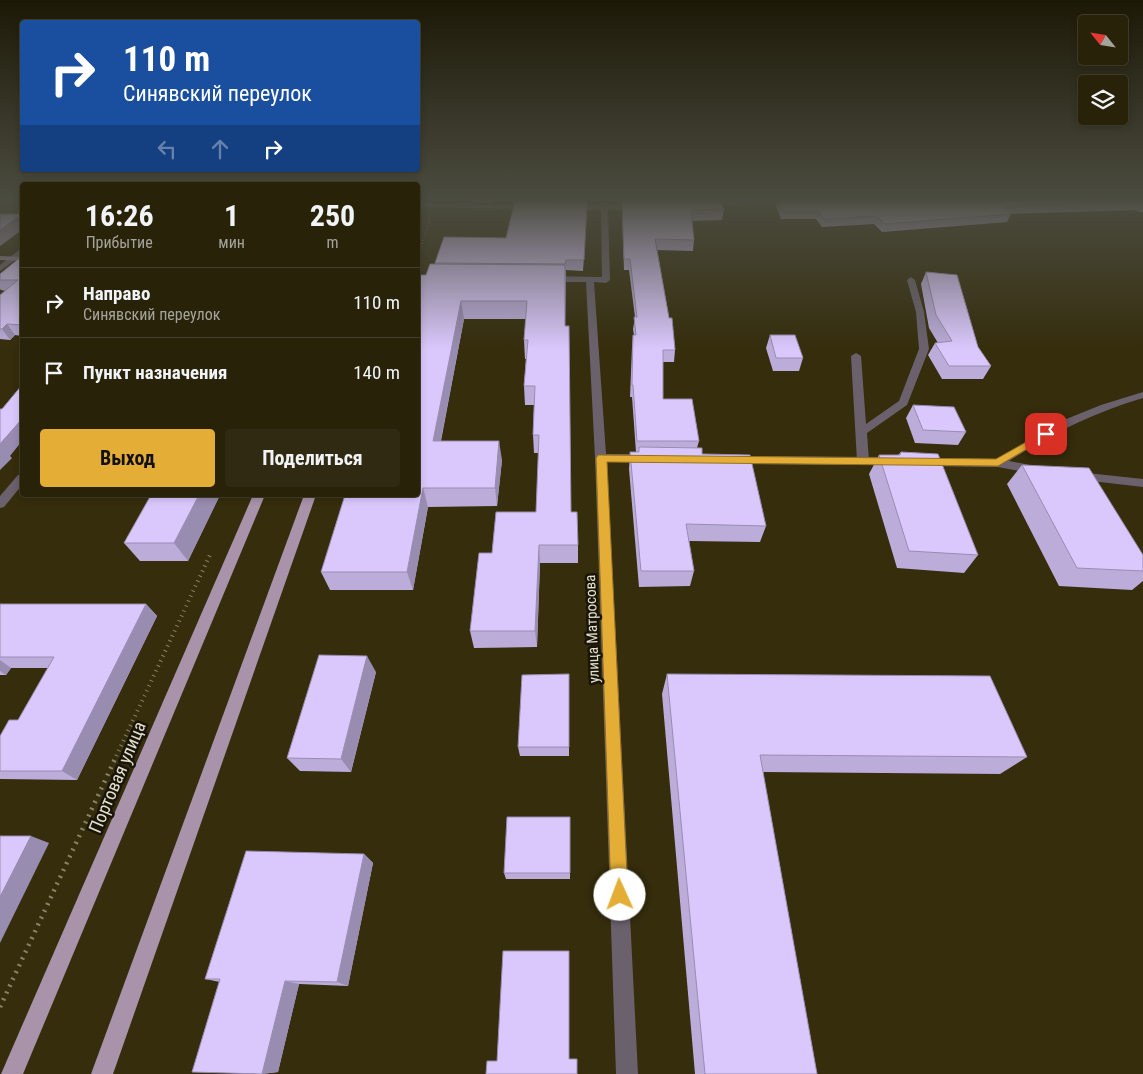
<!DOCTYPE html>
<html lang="ru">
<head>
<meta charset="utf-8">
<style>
  body { margin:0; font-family:"Roboto Condensed",sans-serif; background:#302a12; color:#f1f3f6; height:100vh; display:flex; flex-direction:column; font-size:19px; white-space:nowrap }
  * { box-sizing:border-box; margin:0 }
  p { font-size:16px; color:#a5a49c }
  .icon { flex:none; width:28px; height:28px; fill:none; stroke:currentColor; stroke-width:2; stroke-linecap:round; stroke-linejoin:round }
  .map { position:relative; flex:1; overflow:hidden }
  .panel { position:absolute; left:20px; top:182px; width:400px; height:315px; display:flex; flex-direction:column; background:#282209; border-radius:5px; box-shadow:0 2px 8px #0003,0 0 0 1px #443f2a }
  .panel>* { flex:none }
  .banner { position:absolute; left:20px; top:20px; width:400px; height:152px; border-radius:5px; box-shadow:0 2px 8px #0003,0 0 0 1px #443f2a; background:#1a4fa0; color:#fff; overflow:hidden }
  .needle { width:32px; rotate:300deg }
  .tools { position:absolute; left:1078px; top:15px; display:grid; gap:10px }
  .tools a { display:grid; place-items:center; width:50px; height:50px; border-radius:5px; background:#282209; box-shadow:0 2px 8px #0003,0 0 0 1px #443f2a; font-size:25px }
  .pin { position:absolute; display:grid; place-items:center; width:42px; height:42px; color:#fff; margin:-21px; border-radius:10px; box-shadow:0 2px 8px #0006 }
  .me { position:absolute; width:55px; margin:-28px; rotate:358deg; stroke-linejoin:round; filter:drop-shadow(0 0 4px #0008) }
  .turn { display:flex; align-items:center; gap:18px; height:105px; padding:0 20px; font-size:22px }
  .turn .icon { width:65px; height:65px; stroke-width:2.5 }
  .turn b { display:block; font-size:35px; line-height:42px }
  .lanes { display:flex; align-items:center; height:48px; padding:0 20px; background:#0003; justify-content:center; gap:25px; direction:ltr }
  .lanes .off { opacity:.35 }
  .eta { display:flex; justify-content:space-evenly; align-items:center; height:85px; text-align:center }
  .eta b { font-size:30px; font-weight:700; line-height:35px }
  .action { display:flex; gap:10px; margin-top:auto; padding:10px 20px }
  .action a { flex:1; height:58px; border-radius:5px; background:#e4ad35; color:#111; font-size:20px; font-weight:700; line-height:58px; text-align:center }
  .action a+a { background:#302a12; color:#f1f3f6 }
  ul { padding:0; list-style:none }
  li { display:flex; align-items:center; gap:15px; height:70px; padding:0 20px; border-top:1px solid #443f2a }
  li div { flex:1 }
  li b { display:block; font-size:19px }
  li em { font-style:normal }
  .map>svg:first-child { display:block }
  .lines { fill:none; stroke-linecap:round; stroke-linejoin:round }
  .path-far2 { stroke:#888267; stroke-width:2; stroke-dasharray:0.5 2.5; stroke-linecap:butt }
  .path-far1 { stroke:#888267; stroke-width:4; stroke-dasharray:1 4.5; stroke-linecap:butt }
  .path { stroke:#888267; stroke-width:4.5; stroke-dasharray:2 5.5; stroke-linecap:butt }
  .service { fill:#6b616d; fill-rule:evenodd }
  .minor { fill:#6b616d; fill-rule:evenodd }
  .secondary { fill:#8e7d90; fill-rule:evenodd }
  .primary { fill:#a893ab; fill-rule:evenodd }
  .wall { fill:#bbacda }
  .shaded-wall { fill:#998cb1 }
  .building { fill:#dac8fd; stroke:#998cb1 }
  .route { fill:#e4ad35; stroke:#947022 }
  .labels { text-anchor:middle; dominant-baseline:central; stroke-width:5; stroke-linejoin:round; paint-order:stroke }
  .street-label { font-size:15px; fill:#e4e0cd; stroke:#191508 }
  .near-street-label { font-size:18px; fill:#e4e0cd; stroke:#191508 }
</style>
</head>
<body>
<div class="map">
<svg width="1143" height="1074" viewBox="0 0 1143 1074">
  <rect width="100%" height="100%" fill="#352d0c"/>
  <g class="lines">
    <path class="path-far2" d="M418,255L430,220"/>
    <path class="path-far1" d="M114,761L210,555"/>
    <path class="path" d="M0,1007L115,759"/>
    <path class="service" d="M911,277L915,280L924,312L929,349L907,405L867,433L869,461L863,465L857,461L851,356L856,353L861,356L866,424L899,401L919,349L916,312L907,280Z"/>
    <g class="minor">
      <path d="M601,200H607L608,205H637L641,207L637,209L608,210L610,280L606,283L594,282L606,454H646L652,458L646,462H607L638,1074H616L595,458L586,282H550L546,279L550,276L602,277L601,210H570L566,208L570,206L601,205Z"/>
      <path d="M730,200H792L796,202L792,204L705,205L701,203L705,201Z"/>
      <path d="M418,203L530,205L534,207L530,209L418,207Z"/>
      <path d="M19,250H22V255L0,271V265Z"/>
      <path d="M1143,392V398C1095,412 1051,434 1009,461L1040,467L1042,470L1040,473L1036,474L998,467L924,466L918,462L924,458L996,459L1064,420L1101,405Z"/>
      <path d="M736,456L891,457L897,461L891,465L736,464L730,460Z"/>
      <path d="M1078,472L1143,479V487L1074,479L1072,476L1074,473Z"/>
      <path d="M22,474V485L4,507L0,508V496L18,475Z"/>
    </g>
    <path class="secondary" d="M0,256L22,257V261L0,260Z"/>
    <g class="primary">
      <path d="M418,200H423L421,205H418Z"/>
      <path d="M253,495H265L23,1074H1Z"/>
      <path d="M304,495H316L113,1074H91Z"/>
    </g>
  </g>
  <g class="wall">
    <path d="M455,200H492L490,203L455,202Z"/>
    <path d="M554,200H588L583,271L566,270L565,326L571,512L578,545V563H540L537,647L474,648L470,631L492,553L536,512L539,453H534L533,435L534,405H525L524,386L526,359H525L524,340L526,319H464L441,441L502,460L497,506L428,507L413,590H330L321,572L426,275L435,264V263L506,238L554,202Z"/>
    <path d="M621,200H719L724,209L722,220L692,221L694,240L693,251L657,250L669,318L675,350L674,362H663V399L699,441L697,448L766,526L760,542L689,541L694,571L690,586L639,587L629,469L630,452H636L632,397H630L632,347L633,335H634L633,329L635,317L629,270H624L622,212V204H621Z"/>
    <path d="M777,200H1143V212H1139L1136,210L1011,214L1007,222L882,232L874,224L822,227L816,219H781L776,206Z"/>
    <path d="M22,256V336L15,335L10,340L0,339V295L6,291L1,290L0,289V274Z"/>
    <path d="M926,272L991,366L983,379H942L928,355L935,343H938L929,328L921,284Z"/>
    <path d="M770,335L803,358L799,371H773L766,348Z"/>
    <path d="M913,405L966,432L958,445L915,443L906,418Z"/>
    <path d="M901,452L978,555L964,573L897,568L869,474L879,455H898Z"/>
    <path d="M1022,465L1143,555V581L1132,590L1059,586L1007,484Z"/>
    <path d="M151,495H220L188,561H140L124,543Z"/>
    <path d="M0,604H146L157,616L77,780L0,779V771L48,668H11L6,675H0Z"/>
    <path d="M376,672L351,772L300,771L287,758Z"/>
    <path d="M569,674V756H520L518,747Z"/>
    <path d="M667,674L1027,757L1000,774L763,772L817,1074H695L662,694Z"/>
    <path d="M570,817V879H506L504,873Z"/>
    <path d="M364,854L373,863L348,986L299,984L278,1072L262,1074L220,982L205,979Z"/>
  </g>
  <g class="shaded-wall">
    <path d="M22,214V230L0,246V230Z"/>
    <path d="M461,301L464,319L437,460L433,441Z"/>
    <path d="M7,324L15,335L10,340L2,329Z"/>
    <path d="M22,419V441L10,456L12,458L0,470V444Z"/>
    <path d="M499,441L502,460L497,506L495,488Z"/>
    <path d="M423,488L428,507L413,590L407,572Z"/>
    <path d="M199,495H220L188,561L174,543Z"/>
    <path d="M539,545L540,563L537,647L535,631Z"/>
    <path d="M146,604L157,616L77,780L62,771Z"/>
    <path d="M367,656L376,672L351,772L341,759Z"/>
    <path d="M0,660L11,668L6,675L0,671Z"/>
    <path d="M31,836L49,843L0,943V897Z"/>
    <path d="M364,854L373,863L348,986L337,982Z"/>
    <path d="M285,981L299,984L278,1072L262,1074Z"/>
  </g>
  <g class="building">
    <path d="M650,200H719L724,209L691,210L694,240L655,239L669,318H672L675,350H663V399H692L699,441H637L633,385H632L633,335H636L634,317H637L630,259H624L622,201Z"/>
    <path d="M778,200H1143V203L1141,202L1002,206L1011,214L885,224L877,216L824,219L818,211H783Z"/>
    <path d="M515,201L587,203L584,260H566L565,264L435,263L444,237L506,238Z"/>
    <path d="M0,214H22L0,230Z"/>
    <path d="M22,256V325L7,324L2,329H0V295L18,280H0V274Z"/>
    <path d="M430,264L565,265V326H569L571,512H577L578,545H539L535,631H470L479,553H492L496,512H536L539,435H533L535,386H524L528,340H524L527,301H461L433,441H499L495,488H423L407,572H321L345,495H418V275H426Z"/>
    <path d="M926,272L957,275L978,347L991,366H949L935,343L952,341L936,315Z"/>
    <path d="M770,335H795L803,358H776Z"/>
    <path d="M22,385V419L0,444V409H2Z"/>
    <path d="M913,405L954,407L966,432L923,430Z"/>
    <path d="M639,447L702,448V454L750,455L766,526L686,524L694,571H641L630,452H639Z"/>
    <path d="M901,452L938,454L978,555L909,551L879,455H900Z"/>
    <path d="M1022,465L1089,468L1143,555V571L1077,568Z"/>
    <path d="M151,495H199L174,543H124Z"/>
    <path d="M0,604H146L62,771H0V736L9,720H18L54,657H0Z"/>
    <path d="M319,655L367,656L341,759L287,758Z"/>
    <path d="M569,674V747H518L522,675Z"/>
    <path d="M667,674L990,676L1027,757L760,755L817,1074H705Z"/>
    <path d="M507,817H570V873H504Z"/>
    <path d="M0,836H31L0,897Z"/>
    <path d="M246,851L364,854L337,982L285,981L262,1074L192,1072L220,979H205Z"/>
    <path d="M503,951H569V1059H577V1074H486L487,1061H497Z"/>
  </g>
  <linearGradient id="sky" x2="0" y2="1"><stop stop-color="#1d1907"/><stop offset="0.57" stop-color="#4b4c40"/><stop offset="1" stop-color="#4b4c40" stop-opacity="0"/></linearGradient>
  <rect width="1143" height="350" fill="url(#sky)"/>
  <path class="route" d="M1046,431L1049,432V436L998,466L607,462L628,895L625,901L620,903L614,901L611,895L596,458L598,455L996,459Z"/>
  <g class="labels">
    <g class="street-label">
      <text transform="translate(592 629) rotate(-92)">улица Матросова</text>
    </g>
    <g class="near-street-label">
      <text transform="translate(117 777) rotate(-67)">Портовая улица</text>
    </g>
  </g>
</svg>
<div class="tools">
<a><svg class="needle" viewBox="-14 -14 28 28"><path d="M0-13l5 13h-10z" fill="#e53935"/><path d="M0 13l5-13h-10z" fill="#a5a49c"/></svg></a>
<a><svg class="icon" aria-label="layers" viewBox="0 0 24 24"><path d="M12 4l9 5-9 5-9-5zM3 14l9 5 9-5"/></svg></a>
</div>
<div class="pin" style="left:1046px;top:434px;background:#d93025"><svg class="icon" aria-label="arrive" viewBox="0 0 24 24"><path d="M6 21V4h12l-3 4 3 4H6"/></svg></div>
<svg class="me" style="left:620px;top:895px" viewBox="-20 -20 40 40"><circle r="19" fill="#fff"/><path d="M0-13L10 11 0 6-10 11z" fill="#e4ad35"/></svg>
<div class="banner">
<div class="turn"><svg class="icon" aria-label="right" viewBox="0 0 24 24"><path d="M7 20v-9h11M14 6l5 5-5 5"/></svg><div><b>110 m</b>Синявский переулок</div></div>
<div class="lanes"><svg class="icon off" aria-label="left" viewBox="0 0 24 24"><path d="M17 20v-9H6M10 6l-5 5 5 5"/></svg><svg class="icon off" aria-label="ahead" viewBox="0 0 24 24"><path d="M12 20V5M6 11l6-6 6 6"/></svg><svg class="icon" aria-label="right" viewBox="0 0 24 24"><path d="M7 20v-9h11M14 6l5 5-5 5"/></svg></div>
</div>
<section class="panel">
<div class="eta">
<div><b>16:26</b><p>Прибытие</p></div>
<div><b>1</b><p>мин</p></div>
<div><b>250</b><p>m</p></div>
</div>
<ul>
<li><svg class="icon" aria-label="right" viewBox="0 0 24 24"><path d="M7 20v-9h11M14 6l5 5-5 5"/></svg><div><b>Направо</b><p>Синявский переулок</p></div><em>110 m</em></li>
<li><svg class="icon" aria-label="arrive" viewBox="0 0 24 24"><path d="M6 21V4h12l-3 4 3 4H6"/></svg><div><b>Пункт назначения</b></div><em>140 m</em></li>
</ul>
<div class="action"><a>Выход</a><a>Поделиться</a></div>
</section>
</div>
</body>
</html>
